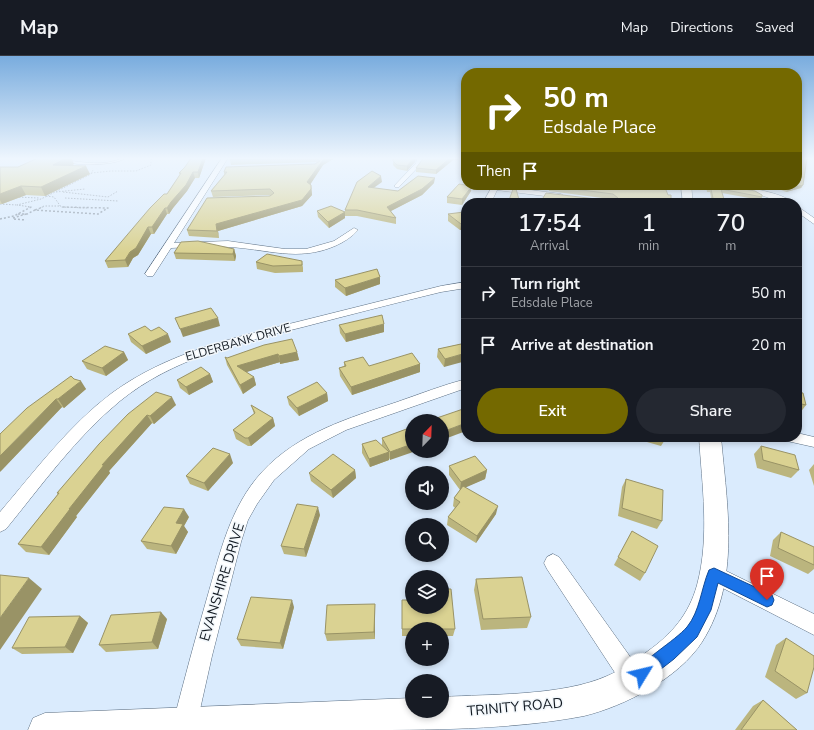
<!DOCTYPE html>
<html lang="en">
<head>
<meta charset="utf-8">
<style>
  body { margin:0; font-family:"Nunito Sans",sans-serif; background:#242831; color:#f1f3f6; height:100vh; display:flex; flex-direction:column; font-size:15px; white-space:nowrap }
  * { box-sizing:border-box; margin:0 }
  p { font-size:13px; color:#9ea1a6 }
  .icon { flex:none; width:22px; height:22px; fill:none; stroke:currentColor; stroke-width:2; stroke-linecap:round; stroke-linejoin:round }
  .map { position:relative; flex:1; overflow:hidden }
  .side { position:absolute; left:461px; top:142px; width:341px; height:244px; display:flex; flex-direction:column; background:#171b24; border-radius:16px; box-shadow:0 2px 6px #0003 }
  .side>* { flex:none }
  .top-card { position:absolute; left:461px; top:12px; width:341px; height:122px; border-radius:16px; box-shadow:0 2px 6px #0003; background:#746900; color:#fff; overflow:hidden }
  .needle { width:26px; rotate:23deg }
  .fabs { position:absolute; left:405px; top:358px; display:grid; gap:8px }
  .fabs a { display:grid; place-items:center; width:44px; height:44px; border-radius:50%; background:#171b24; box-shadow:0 2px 6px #0003; font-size:20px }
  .pin { position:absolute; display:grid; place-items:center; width:34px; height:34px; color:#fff; margin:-41px -17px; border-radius:50% 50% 50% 0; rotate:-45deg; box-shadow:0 0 4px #0007 }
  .pin .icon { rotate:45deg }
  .me { position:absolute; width:44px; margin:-22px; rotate:54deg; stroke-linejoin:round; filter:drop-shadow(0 0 3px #0008) }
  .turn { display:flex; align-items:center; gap:14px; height:84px; padding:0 16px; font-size:18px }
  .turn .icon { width:52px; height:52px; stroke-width:2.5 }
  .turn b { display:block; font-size:28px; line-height:34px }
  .then { display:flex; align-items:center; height:38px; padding:0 16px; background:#0003; gap:8px; font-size:15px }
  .eta { display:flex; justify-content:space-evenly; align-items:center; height:68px; text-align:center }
  .eta b { font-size:24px; font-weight:600; line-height:28px }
  .primary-button { display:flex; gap:8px; margin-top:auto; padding:8px 16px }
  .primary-button a { flex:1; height:46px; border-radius:24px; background:#746900; color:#fff; font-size:16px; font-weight:600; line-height:46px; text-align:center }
  .primary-button a+a { background:#242831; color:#f1f3f6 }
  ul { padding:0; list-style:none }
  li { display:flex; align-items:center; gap:12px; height:52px; padding:0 16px; border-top:1px solid #363941 }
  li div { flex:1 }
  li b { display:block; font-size:15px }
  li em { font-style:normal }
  header { display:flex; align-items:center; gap:24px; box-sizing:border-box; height:56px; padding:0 20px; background:#171b24; border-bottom:1px solid #363941 }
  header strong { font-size:19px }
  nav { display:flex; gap:22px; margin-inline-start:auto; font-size:14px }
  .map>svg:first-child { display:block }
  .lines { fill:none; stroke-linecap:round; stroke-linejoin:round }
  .lane-casing { stroke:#5c6f83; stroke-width:1 }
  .street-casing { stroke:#5c6f83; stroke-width:1 }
  .secondary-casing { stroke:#5c6f83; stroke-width:1 }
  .path-far1 { stroke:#8f9caa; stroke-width:1; stroke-dasharray:1.5 1.5; stroke-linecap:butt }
  .path { stroke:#8f9caa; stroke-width:1.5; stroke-dasharray:2 2; stroke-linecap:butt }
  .lane { fill:#fff; fill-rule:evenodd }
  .street { fill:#fff; fill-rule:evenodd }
  .secondary { fill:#fff; fill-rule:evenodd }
  .wall { fill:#bbb57e }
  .shaded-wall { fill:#999366 }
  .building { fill:#dad292; stroke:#999366 }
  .route { fill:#1a73e8; stroke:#114b97 }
  .labels { text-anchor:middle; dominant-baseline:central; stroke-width:3; stroke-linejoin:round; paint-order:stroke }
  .street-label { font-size:12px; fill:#111820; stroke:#f2f7fb }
  .near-street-label { font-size:14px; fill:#111820; stroke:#f2f7fb }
</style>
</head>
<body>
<header>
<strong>Map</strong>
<nav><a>Map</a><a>Directions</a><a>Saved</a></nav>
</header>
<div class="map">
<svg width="814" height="674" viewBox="0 0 814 674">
  <rect width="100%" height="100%" fill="#daebfd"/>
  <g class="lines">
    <g class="lane-casing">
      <g id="lane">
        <path d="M40,102L46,104L44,105L29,102Z"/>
        <path d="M122,102H126C113,110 77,110 62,105L64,104C82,106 105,111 122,102Z"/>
      </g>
    </g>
    <g class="street-casing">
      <g id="street">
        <path d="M222,102H228L174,187L228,185L285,193H306L334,185L354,172L358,174C352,181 344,186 335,190C298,206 267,193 229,191C210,189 190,191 171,192L153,220H147L145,218Z"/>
        <path d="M417,102H423L421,108L399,131H395V129L416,107Z"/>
        <path d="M493,129L561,138L564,140L561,142L497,134L491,147H483Z"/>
        <path d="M718,129C736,129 780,135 794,147H783L758,138L721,131Z"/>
        <path d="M797,150L814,162V168L797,156Z"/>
        <path d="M466,226V232L441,236C395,247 349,259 303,271C239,287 173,302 120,345C76,381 42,429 6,473L0,476V456C35,415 69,369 112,337C167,297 232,282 297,266C345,254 393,242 441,230Z"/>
        <path d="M466,323V332L346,374L309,393L274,424L257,448L248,464L241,486L212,600L197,667L194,674H176L173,667C184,625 195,583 207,542C220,497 230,451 262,416C298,377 349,362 397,346C420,338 443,329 466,323Z"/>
        <path d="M797,377L814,381V391L787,385L785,381H797Z"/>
        <path d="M553,498L559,501L641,616L644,624L641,632L633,635L625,632L547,513L544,507L547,501Z"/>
        <path d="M714,509L814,558V579L707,524L705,518L707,512Z"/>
      </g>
    </g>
    <g class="secondary-casing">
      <g id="secondary">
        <path d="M681,129H691L693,147H683Z"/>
        <path d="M699,381H721C727,449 741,525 702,586C679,622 625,650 584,660C511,674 427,674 352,674C244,674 136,674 28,674L33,662L45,657L412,642V655H442V641C491,638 562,640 607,620C621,614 635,605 648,595C672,578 689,558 697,529C710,481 702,429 699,381Z"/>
      </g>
    </g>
    <g class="path-far1">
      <path d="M91,117L111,115H136L151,109V102"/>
      <path d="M56,136L85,133"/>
      <path d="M63,136L108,141"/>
      <path d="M46,140L54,141L61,151L88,152"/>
      <path d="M16,141L39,142"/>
      <path d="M108,141L118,135"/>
      <path d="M65,142L118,145"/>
      <path d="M0,148L17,149"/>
      <path d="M30,152L31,151L17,149L41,143L91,118L93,114"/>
      <path d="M40,152L44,150H61"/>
    </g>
    <g class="path">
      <path d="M35,154L43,151"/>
      <path d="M18,158H27L35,154L98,158L108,152L61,151"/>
      <path d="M13,162L26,158"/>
      <path d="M0,163L14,160L31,151H28"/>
      <path d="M14,163L26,164"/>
    </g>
    <use href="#lane" class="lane"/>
    <use href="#street" class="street"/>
    <use href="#secondary" class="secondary"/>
  </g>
  <g class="wall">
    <path d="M38,102H71L74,108L72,109L90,118L45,140L26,139L2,148H0V111H18Z"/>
    <path d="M191,102H206L199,122H195L187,135L173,152L169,158H167L154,178H151L138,199L133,202L128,211L108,212L105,205L167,138L180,119L179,117L185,111Z"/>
    <path d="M231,102H335L323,109L310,128L311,129L312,139L302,150L218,175L219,182L189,180L187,174L271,139L213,141L211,135L224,119V116L315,108L317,107L316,106L231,109L230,104Z"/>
    <path d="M393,102L415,106L407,115L397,113L393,109Z"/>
    <path d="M423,102H460L458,104H453L436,118L416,116V112L422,104Z"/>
    <path d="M382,126L374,132L398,135L434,127L422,139L391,155L396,162V168L357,160H345V162L329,172L318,161L317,155L345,156V154Z"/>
    <path d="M527,129H664L671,147L596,143H610L549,135V132Z"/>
    <path d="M706,129H722L762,141L760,144L722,137L725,147H712L710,136H707Z"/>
    <path d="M769,129H803L801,132L786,136Z"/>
    <path d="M472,130L471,135L462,149L447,147V141Z"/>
    <path d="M466,157V174L464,173L460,174L448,165V158Z"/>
    <path d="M234,193L236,200L235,205L176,203L174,197Z"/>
    <path d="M302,205L303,212V216L275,217L257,213L256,206Z"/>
    <path d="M335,224L380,228L346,240L335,231Z"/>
    <path d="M339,269L384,276L346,286L340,277Z"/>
    <path d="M151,275L171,286L146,298L131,286L128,278Z"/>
    <path d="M461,288L444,311L437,301L438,293Z"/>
    <path d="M124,296L128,304L106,320L87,313L82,305Z"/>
    <path d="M297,296L299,304L280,308V306L246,316L254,321L256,329L243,338L227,309L225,301L227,302Z"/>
    <path d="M344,306L369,310L420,308V316L352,339L340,320L339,312L344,310Z"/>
    <path d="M210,318L213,326L189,339L180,332L177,324Z"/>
    <path d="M71,320L74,323L86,333L64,352L62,351L0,416Z"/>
    <path d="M156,336L176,349L154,368L152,367L109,415L110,417L76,460L77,461L49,499L26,496L18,488L58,438L57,437Z"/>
    <path d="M797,336L806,349L800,357L797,356Z"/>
    <path d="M327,337L328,345L299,360L289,349L287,341Z"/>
    <path d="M251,349L273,362L275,370L251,390H248L236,383L233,374L254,358Z"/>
    <path d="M412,371L390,404L389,402V404L370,411L362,397V388L382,389V382Z"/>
    <path d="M640,381H666V382L661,390L640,384Z"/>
    <path d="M761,390L799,414L791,422L757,412L754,398Z"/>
    <path d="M420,395H441L424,401Z"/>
    <path d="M233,407L208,435L190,428L186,420Z"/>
    <path d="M814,408V430L809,414Z"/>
    <path d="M449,410L487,414L485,423L465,431L496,458L476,487L447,469L448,461L455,452L453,450L454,442L460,434L449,419Z"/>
    <path d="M355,414L356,422L333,442L311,425L309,417Z"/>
    <path d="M626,423L662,465L657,473L618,460L622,431Z"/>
    <path d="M320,459L306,501L284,498L281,490Z"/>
    <path d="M189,461L184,470L188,476L176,498L147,493L141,485Z"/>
    <path d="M632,475L645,517L640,525L614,509Z"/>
    <path d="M781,476L814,509V513L808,518L770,500L773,484Z"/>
    <path d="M476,523L531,561L527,572L481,574L474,534Z"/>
    <path d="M402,544L455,573L453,580H442V573H412V580H402Z"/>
    <path d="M375,548V583L327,585L325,578Z"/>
    <path d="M294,551L283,593L241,590L237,583Z"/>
    <path d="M80,560L88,567L73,597L22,598L12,592Z"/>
    <path d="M167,563L158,593L106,596L99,589Z"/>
    <path d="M786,582L807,637L796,643L765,621L776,589Z"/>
    <path d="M763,644L797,674H735L753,650Z"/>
  </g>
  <g class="shaded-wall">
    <path d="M66,102H71L74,108L57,117L53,109Z"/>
    <path d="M203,102H206L199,122L198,116Z"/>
    <path d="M326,102H335L323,109L308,132L307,126L323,104Z"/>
    <path d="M414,102H416L415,106L407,115V110Z"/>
    <path d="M450,102H453V104L436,118V114Z"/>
    <path d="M86,110L90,118L45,140L41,131Z"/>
    <path d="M193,116L195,122L187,135L173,152L169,158L167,152L171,146Z"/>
    <path d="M381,120L382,126L368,136V131Z"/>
    <path d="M435,122L434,127L422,139L387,157V151Z"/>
    <path d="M311,129L312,139L302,150L218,175L219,182L216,168Z"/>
    <path d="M803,129L801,132L786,136L788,133Z"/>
    <path d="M21,130L26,139L2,148L0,144V138Z"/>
    <path d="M472,130L471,135L462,149V143Z"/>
    <path d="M165,152L167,158L154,178L152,171Z"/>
    <path d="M345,156V162L329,172L328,166Z"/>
    <path d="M464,167V173L460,174L461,168Z"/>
    <path d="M148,171L151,178L138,199L133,202L128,211L125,204Z"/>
    <path d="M234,193L236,200L235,205L233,198Z"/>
    <path d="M380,221V228L346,240L345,232Z"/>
    <path d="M218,262L220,270L183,281L180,273Z"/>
    <path d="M384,268V276L346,286L345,278Z"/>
    <path d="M168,278L171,286L146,298L142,290Z"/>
    <path d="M124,296L128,304L106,320L102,312Z"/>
    <path d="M297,296L299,304L280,308L279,300Z"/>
    <path d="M466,297V305L444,311L445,303Z"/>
    <path d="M278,298L280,306L240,318L237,310Z"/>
    <path d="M420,308V316L352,339L351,331Z"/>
    <path d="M210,318L213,326L189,339L186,331Z"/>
    <path d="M254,321L256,329L243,338L240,329Z"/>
    <path d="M81,325L86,333L64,352L58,343Z"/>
    <path d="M327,337L328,345L299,360L297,352Z"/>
    <path d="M172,341L176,349L154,368L150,360Z"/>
    <path d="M56,343L62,351L0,416V400Z"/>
    <path d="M147,359L152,367L109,415L110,417L76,460L77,461L49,499L41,491L102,409Z"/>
    <path d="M273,362L275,370L251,390L248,382Z"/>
    <path d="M466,367V375L442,384V376Z"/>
    <path d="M443,386V394L442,395V387Z"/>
    <path d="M412,388V395H416L390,404V396Z"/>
    <path d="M425,395H441L424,401Z"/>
    <path d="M389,396V404L370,411L369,403Z"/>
    <path d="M230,398L233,407L208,435L204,427Z"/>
    <path d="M355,414L356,422L333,442L331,434Z"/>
    <path d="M487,414L485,423L460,434L461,426Z"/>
    <path d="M498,450L496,458L476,487L477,480Z"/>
    <path d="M318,451L320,459L306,501L304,493Z"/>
    <path d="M184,453L189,461L184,470L188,476L176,498L171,490L176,467Z"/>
    <path d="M29,522L42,533L0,594V562Z"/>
    <path d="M292,544L294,551L283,593L280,587Z"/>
    <path d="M375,548V583L374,576Z"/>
    <path d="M161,556L167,563L158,593L152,586Z"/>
    <path d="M80,560L88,567L73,597L65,591Z"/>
  </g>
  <g class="building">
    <path d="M38,102H66L53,109L86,110L41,131L21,130L0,138V111H18Z"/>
    <path d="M191,102H203L198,116H193L186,129L171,146L167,152H165L152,171H148L136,192L130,196L125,204L105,205L150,152L164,138H167L181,117H179L185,111Z"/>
    <path d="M231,102H283L230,104Z"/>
    <path d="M316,102H326L323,104L307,126L311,129V133L302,144L216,168L217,175L187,174L207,142L270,140L274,137L270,133L211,135L227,116H224L226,111L315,108L320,105Z"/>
    <path d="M393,102H414L407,110L397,109L393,105Z"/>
    <path d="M423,102H450L436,114L416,112L422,104Z"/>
    <path d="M797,102H807L803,129L788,133L779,129H797Z"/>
    <path d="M372,115L381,120L368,131L398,135L418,120L435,122L422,133L387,151L396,162L357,154H345L357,126Z"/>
    <path d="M459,128L472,130L462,143L447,141Z"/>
    <path d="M550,129H664L668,139H671V147H540L546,137L596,143H617L618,142L613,138L550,130Z"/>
    <path d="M708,129H722L755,135L762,139V141L721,133L725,147H714L711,133L708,132Z"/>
    <path d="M513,133H516L520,147H508Z"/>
    <path d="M331,150L345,156L328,166L317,155Z"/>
    <path d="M464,156L466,157V168L464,167L461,168L448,158Z"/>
    <path d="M198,185L234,193L233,198L174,197L181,186Z"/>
    <path d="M267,198L302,205V209L273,210L256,206Z"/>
    <path d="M377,213L380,221L345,232L335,224Z"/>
    <path d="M211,252L218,262L180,273L175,262Z"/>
    <path d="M382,259L384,268L345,278L339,269Z"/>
    <path d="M145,270L151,275L159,271L168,278L142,290L128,278Z"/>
    <path d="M292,283L297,296L279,300L278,298L237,310L254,321L240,329L225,301L227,302L264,289Z"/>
    <path d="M461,288L466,294V297L445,303L438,293Z"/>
    <path d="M105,290L124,296L102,312L82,305Z"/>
    <path d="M412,297L420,308L351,331L339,312L346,310L344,306L363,301L369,310Z"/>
    <path d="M201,311L210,318L186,331L177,324Z"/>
    <path d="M71,320L74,323L81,325L58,343H56L0,400V378L27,352Z"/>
    <path d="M317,326L327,337L297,352L287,341Z"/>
    <path d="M156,336L172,341L150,360L147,359L102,409H104L69,453H70L41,491L18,488L59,437H57L99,388L128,358Z"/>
    <path d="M797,336L803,337L806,349L797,347Z"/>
    <path d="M251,349L273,362L248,382H245L233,374L255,357Z"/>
    <path d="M466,352V367L442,376V365H428Z"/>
    <path d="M412,371V388L390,396L382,382Z"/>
    <path d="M376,384L389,396L369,403L362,388Z"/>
    <path d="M761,390L795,399L799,414L763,404Z"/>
    <path d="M213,392L230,398L204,427L186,420Z"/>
    <path d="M333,398L355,414L331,434L309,417Z"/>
    <path d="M475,400L487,414L461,426L449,410Z"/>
    <path d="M626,423L663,434L662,465L622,452Z"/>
    <path d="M463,430L498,450L477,480L448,461L460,446L454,442Z"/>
    <path d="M297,448L318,451L304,493L281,490Z"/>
    <path d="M164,451L184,453L176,467L183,468L171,490L141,485Z"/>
    <path d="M632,475L658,490L645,517L618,501Z"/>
    <path d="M781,476L814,491V509L778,492Z"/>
    <path d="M0,519L29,522L0,562Z"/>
    <path d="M522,521L531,561L483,563L476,523Z"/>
    <path d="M442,533H451L455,573H402V544H412V551H442Z"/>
    <path d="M251,541L292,544L280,587L237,583Z"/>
    <path d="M375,548L374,576L325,578L327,549Z"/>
    <path d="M161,556L152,586L99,589L111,559Z"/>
    <path d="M80,560L65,591L12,592L29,561Z"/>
    <path d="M786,582L814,600V611L807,637L775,615Z"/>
    <path d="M763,644L797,674H741Z"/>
  </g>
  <linearGradient id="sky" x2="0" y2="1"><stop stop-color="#79acde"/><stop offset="0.52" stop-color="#eef6fe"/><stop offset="1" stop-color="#eef6fe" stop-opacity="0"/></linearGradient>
  <rect width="814" height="197" fill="url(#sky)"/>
  <path class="route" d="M714,512L772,539L774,544L772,549L767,551L718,527L711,554L697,581L674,603L647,624L642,626L637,624L634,618C639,606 675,585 687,571C700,555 701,533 709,514Z"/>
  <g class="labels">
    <g class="street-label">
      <text transform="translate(238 286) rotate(-16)">ELDERBANK DRIVE</text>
    </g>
    <g class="near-street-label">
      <text transform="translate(222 526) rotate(-73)">EVANSHIRE DRIVE</text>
      <text transform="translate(515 651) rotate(-5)">TRINITY ROAD</text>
    </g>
  </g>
</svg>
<div class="fabs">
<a><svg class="needle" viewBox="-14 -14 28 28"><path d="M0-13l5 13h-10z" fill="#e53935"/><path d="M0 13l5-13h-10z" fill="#9ea1a6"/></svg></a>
<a><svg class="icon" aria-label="sound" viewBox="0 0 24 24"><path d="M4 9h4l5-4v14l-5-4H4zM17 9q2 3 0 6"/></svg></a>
<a><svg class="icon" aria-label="search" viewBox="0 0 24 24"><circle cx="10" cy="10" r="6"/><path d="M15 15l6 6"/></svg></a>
<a><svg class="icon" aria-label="layers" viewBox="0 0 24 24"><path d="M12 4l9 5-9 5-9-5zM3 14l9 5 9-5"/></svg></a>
<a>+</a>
<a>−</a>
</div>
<div class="pin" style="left:767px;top:544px;background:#d93025"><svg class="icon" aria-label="arrive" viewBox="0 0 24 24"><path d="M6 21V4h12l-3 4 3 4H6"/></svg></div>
<svg class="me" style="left:642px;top:618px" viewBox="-20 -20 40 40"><circle r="19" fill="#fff"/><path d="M0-13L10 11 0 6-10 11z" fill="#1a73e8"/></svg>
<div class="top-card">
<div class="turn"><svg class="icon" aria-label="right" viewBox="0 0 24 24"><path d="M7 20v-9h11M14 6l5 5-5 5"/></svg><div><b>50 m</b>Edsdale Place</div></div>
<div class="then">Then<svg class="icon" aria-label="arrive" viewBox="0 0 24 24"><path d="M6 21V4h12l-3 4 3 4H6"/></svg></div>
</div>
<section class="side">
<div class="eta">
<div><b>17:54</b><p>Arrival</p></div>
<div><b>1</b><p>min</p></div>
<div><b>70</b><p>m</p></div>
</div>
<ul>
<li><svg class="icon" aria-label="right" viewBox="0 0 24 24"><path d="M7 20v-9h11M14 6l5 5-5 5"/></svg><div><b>Turn right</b><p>Edsdale Place</p></div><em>50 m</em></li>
<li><svg class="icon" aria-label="arrive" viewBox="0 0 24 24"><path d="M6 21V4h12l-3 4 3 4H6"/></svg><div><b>Arrive at destination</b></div><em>20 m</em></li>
</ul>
<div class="primary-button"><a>Exit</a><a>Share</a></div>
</section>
</div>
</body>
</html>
